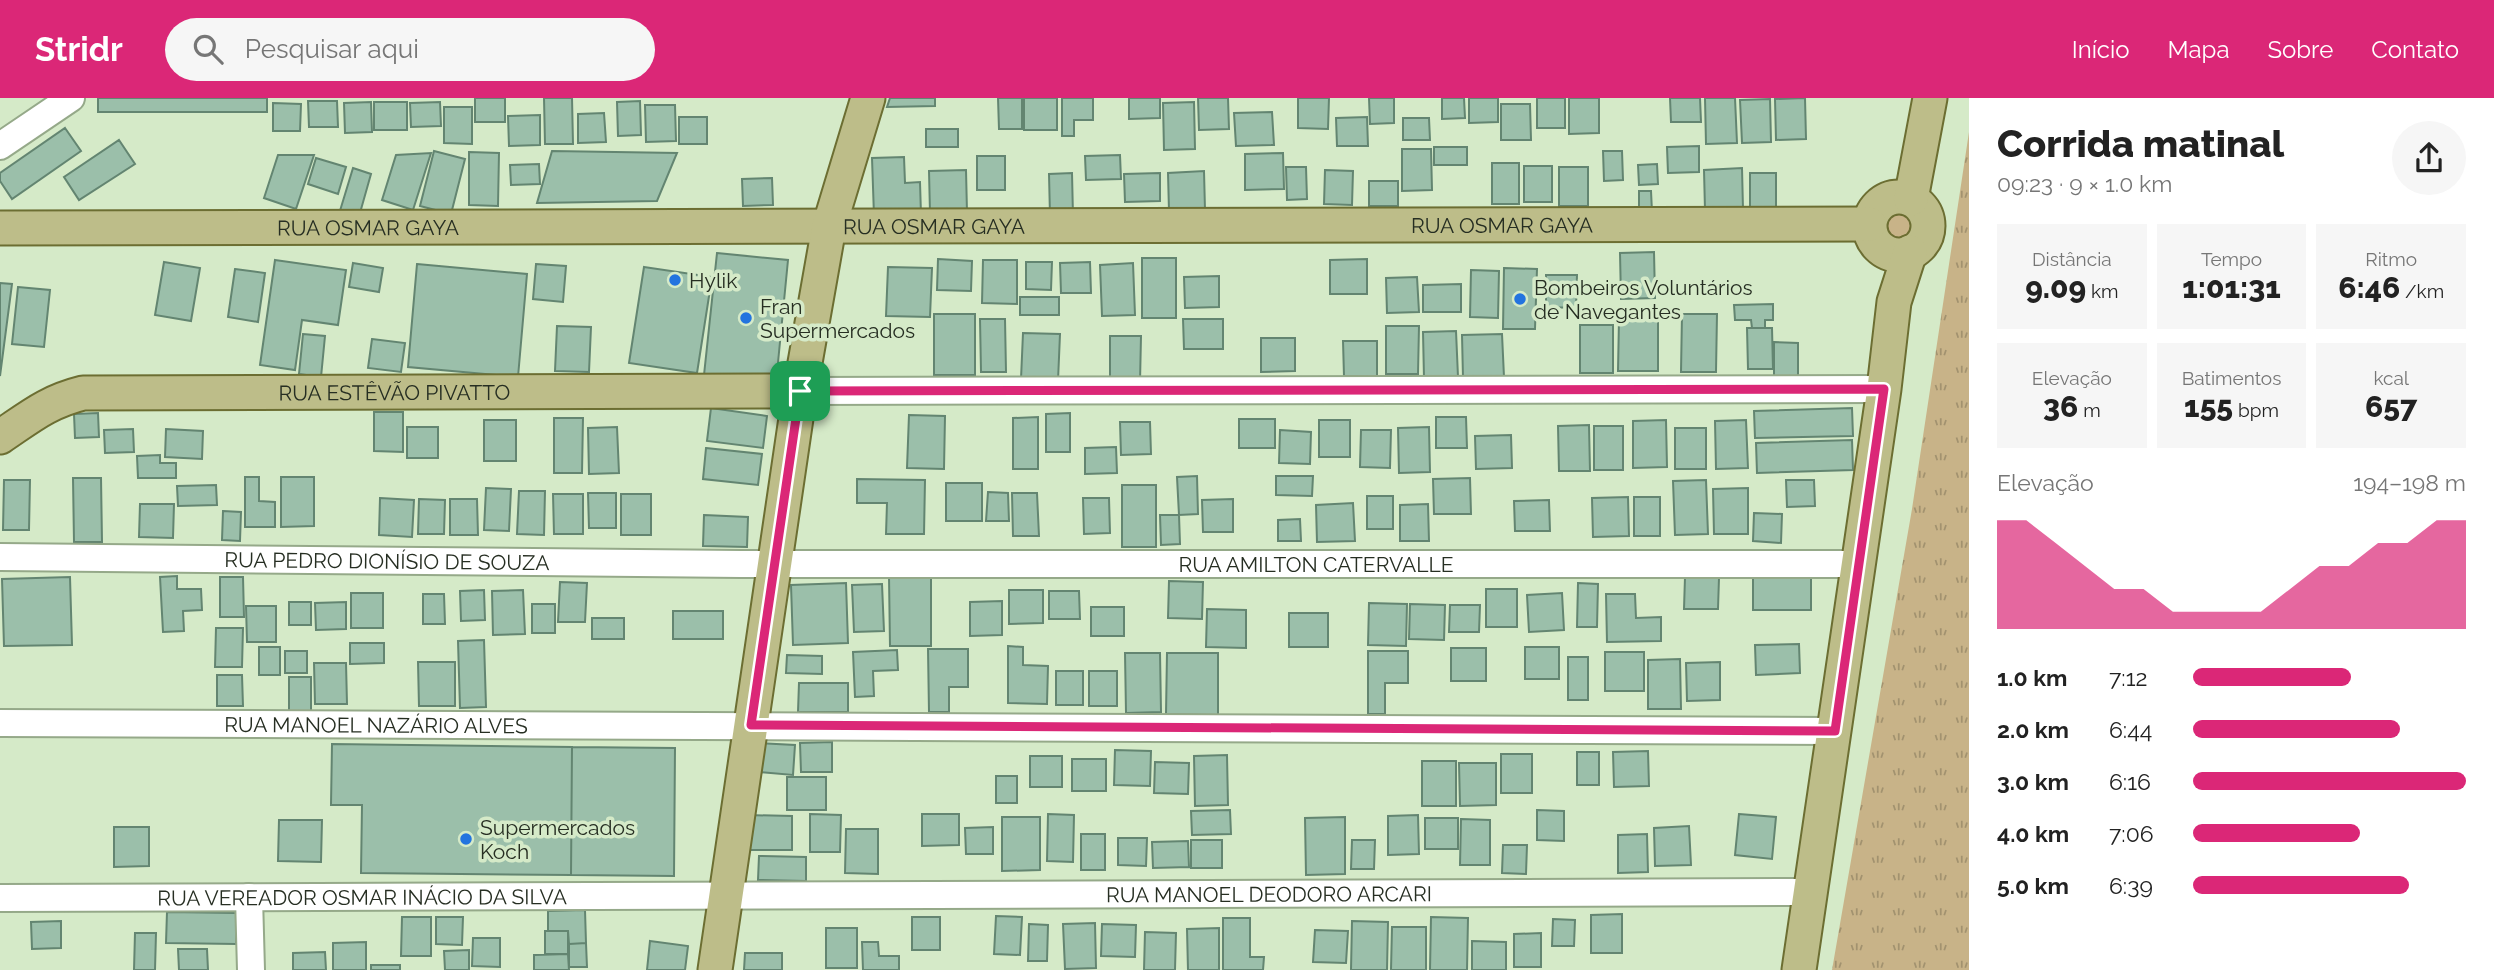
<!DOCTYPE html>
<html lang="pt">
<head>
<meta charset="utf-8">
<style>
  :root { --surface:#fff; --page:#f6f6f6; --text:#222; --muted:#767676; --accent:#db2777 }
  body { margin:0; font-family:Raleway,sans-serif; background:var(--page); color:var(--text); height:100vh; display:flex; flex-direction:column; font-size:26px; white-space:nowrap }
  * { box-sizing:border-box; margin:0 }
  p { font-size:23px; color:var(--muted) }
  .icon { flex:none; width:38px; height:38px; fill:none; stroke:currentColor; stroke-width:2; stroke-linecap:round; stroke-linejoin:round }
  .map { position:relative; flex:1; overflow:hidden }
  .sheet { display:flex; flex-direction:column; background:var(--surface); width:525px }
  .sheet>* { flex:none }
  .pin { position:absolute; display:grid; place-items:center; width:60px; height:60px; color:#fff; margin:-30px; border-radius:14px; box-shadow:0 4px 10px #0006 }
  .round { display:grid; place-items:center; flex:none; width:74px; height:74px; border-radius:37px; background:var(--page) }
  .head { display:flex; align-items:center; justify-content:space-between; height:119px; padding:0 28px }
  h1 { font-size:38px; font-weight:800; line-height:52px }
  .figures { display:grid; grid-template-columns:repeat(3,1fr); gap:10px; height:119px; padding:7px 28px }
  .figures div { display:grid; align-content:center; border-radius:0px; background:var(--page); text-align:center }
  .figures b { font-size:30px; font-weight:800 }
  .figures small { font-size:19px; font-weight:400 }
  .figures p { font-size:19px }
  .chart { height:196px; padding:14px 28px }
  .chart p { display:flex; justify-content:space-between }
  .chart svg { width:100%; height:126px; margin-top:7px; fill:var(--accent); opacity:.7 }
  ul { padding:0 28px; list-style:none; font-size:23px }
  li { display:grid; grid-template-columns:112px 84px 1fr; align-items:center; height:52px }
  li i { height:18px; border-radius:9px; background:var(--accent) }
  header { display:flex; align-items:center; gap:42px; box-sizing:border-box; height:98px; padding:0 35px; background:var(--accent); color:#fff }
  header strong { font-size:33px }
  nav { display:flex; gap:38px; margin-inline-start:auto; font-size:24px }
  .search { width:490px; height:63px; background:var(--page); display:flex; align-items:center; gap:18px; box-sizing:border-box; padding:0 24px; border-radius:38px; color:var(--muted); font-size:26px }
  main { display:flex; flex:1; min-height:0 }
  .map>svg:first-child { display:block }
</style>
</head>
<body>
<header>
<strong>Stridr</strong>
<div class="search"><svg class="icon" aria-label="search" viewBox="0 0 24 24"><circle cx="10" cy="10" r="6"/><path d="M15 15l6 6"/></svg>Pesquisar aqui</div>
<nav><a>Início</a><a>Mapa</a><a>Sobre</a><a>Contato</a></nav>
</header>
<main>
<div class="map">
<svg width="1969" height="872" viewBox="0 0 1969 872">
  <defs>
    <pattern id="grass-tufts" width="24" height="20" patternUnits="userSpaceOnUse" patternTransform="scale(1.75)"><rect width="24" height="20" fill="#c8b388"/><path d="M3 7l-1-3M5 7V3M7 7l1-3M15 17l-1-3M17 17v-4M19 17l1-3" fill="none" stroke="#a2926f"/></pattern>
  </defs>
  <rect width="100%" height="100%" fill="#d5eac8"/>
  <path fill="url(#grass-tufts)" d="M1969,34V872H1832L1912,411Z
    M1884 129a13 13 0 1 1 26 0a13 13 0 1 1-26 0Z"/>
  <path fill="#9bbfaa" stroke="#638571" stroke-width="2" d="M98,0H267V14H98Z
    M475,0H505V24H475Z
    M544,0H572L573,46H545Z
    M890,0H935V8L887,9Z
    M998,0H1022V31H999Z
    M1024,0H1057V32H1024Z
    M1062,0H1093V22H1074V38H1062Z
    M1129,0H1160V20L1129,21Z
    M1198,0H1228L1229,31L1199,32Z
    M1298,0H1329L1328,31L1298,30Z
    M1369,0H1394V25L1370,26Z
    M1442,0H1464L1465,20L1442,21Z
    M1469,0H1498V24L1469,25Z
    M1537,0H1565V30H1537Z
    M1569,0H1599V35L1569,36Z
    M1670,0H1700L1701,24H1671Z
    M1705,0H1735L1737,45L1706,46Z
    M1805,0L1806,41L1776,42L1775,1Z
    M1770,1L1771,44L1742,45L1740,2Z
    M308,3H337L338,29H309Z
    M640,3L641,37L618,38L617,4Z
    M371,4L372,34L345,35L344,5Z
    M374,4H407V32H374Z
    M440,4L441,28L411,29L410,5Z
    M1194,4L1195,51L1164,52L1163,5Z
    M273,5L301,6L300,33H273Z
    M1501,6H1530L1531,42H1501Z
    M645,7H675L676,43L646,44Z
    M444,9H472V46L444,45Z
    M1272,14L1274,47L1236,48L1234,15Z
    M604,15L606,44L578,45V16Z
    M540,17V47L509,48L508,18Z
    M679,19H707V46H679Z
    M1367,19L1368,48H1337L1336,20Z
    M1403,20H1429L1430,42H1403Z
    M65,30L81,53L12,101L0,83V75Z
    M926,31H958V49H926Z
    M119,42L135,66L79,102L64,79Z
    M1699,48V74L1668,75L1667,49Z
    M1434,49H1467V67H1434Z
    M1402,51H1431L1432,92L1402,93Z
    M434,53L465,61L451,116L420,108Z
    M552,53L677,55L657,103L537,105Z
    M1603,53H1622L1623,82L1604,83Z
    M469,54L499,55L498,108L469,107Z
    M431,55L413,112L382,102L396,57Z
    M1283,55L1284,91L1245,92V56Z
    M278,57H314L296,111L264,100Z
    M1120,57L1121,81L1086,82L1085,58Z
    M977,58H1005V92H977Z
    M904,59L905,85L920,84L921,117L874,118L872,60Z
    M316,60L346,69L338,96L308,86Z
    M1492,65H1519V106H1492Z
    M539,66L540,86L511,87L510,67Z
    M1657,66L1658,86L1639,87L1638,67Z
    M1524,68H1552V104H1524Z
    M1286,69H1306L1307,101L1287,102Z
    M1559,69H1588V108H1559Z
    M353,70L371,76L358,122L339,116Z
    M1742,70L1743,111L1705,112L1704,72Z
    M966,72L967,114L930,115L929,73Z
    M1325,72L1353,73L1352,107L1324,106Z
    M1204,73L1205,112L1169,113L1168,75Z
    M1072,75L1073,118H1050L1049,76Z
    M1160,75V103L1125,104L1124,76Z
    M1750,75H1776V109H1750Z
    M772,80L773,107L743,108L742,81Z
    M1369,83H1398V108H1369Z
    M1639,93H1651L1652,114H1639Z
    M1654,154L1655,200L1621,201L1620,155Z
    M717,155L788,162L776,285L704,277Z
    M1142,160H1176V220H1142Z
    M938,161L972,163L971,193L937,192Z
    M1367,161V196H1330V162Z
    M275,162L346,172L338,227L302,222L295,272L260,267Z
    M983,162H1017V206L982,205Z
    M164,164L200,170L191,223L155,217Z
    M1026,164H1052L1051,192L1026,191Z
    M1090,164L1091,195H1061L1060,165Z
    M353,165L383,170L379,194L349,189Z
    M1133,165L1135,217L1102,218L1100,167Z
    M417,166L527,176L518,279L408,269Z
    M536,166L566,168L563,204L533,201Z
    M644,169L712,179L697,275L629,265Z
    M888,169L932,170L930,219L886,218Z
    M1504,170L1537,171L1535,231H1503Z
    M235,171L265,175L258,224L228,219Z
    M1471,172L1499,173L1498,220L1470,219Z
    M1546,177H1577L1576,210L1546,209Z
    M1219,178V209L1185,210L1184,179Z
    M1417,179L1419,214L1387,215L1386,180Z
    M0,185L12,186L0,278Z
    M1461,186V214H1423V187Z
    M18,189L50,192L44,249L12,246Z
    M1020,199H1059V217H1020Z
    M1773,206V222H1765V230H1752L1751,222H1735L1734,207Z
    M934,216H975V277H934Z
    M1682,216H1717L1716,274H1681Z
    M980,221H1005L1006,274H981Z
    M1183,221H1223V251H1184Z
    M1619,221H1658V273H1618Z
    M1580,227H1613V275H1580Z
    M557,228L591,229L589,274L555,273Z
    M1386,228H1419L1418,276H1386Z
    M1747,230H1772L1773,271H1748Z
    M1456,233L1458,279L1424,280L1423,234Z
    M1023,235L1060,236L1058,283L1021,281Z
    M303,236L325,238L321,279L299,276Z
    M1502,236L1504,279L1463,280L1462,237Z
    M1110,238H1141L1140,284H1110Z
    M1261,240H1295V273L1261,274Z
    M372,241L405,245L401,274L368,270Z
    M1343,243H1377V278H1344Z
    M1774,244L1798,245V279H1774Z
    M711,310L767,318L763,350L707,343Z
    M1852,310L1853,338L1755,340L1754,313Z
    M374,314H403V354L374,353Z
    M98,315L99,339L75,340L74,316Z
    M1070,315V354H1046V316Z
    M909,317L945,318L944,371L907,370Z
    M1038,319V371H1013V320Z
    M1436,319H1466L1467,350H1436Z
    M554,320H583L582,375H554Z
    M1239,321H1275V350H1239Z
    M484,322H516V363H484Z
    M1319,322H1350V359H1319Z
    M1666,322L1667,369L1633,370V323Z
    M1746,322L1748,370L1716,371L1715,323Z
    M1120,324H1150L1151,356L1121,357Z
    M1589,327L1590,373H1559L1558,328Z
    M1594,328H1623V372H1594Z
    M407,329H438V360H407Z
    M617,329L619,375L589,376L588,330Z
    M1429,329L1430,374L1399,375L1398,330Z
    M1675,330H1706V371H1675Z
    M133,331L134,354L105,355L104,332Z
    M166,331L203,333L202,361L165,359Z
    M1280,332L1311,334L1310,366L1279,365Z
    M1361,332H1391L1390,370L1360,369Z
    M1511,337L1512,370L1476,371L1475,338Z
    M1852,342L1853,372L1757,375L1756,345Z
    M1116,349L1117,375L1085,376V350Z
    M706,350L762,356L758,387L703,381Z
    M160,357V365H176V380H138L137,358Z
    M1197,378L1198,416L1179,417L1177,379Z
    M1276,378H1313L1312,398L1276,397Z
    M245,379H259V403L275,404V429H245Z
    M281,379H314V428L281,429Z
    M73,380H101L102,444H74Z
    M1470,380L1471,416H1434L1433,381Z
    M857,381L925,382L924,436H886L887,405H857Z
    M4,382H30L29,432H3Z
    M1706,382L1708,436L1675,437L1673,383Z
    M1786,382H1814L1815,408L1787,409Z
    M946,385H982V423H946Z
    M216,387L217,407L178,408L177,388Z
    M1122,387H1156V449H1122Z
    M486,390L511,391L509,433L484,432Z
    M1748,390V436H1714L1713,391Z
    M519,393H545L544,437L517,436Z
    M988,394L1008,395L1009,423H986Z
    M588,395H616V430H589Z
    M1012,395H1037L1039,438H1013Z
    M553,396H583V436H554Z
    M621,396H651V437H621Z
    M1367,398H1393V431H1367Z
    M1628,399L1629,438L1593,439L1592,400Z
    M1634,399H1660V438H1634Z
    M380,400L414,402L412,439L379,437Z
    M1083,400H1109L1110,435L1084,436Z
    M419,401L445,402L444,436H418Z
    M450,401H477L478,437H450Z
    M1233,401V434H1203L1202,402Z
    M1549,402L1550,433H1515L1514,403Z
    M1353,405L1355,443L1317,444L1316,407Z
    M140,406H174L173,440L139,439Z
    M1428,406L1429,443H1400V407Z
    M223,413L241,414L240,443L222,442Z
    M1754,415L1782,416L1781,445L1753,443Z
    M704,417L748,419L747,449L703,448Z
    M1160,417H1179L1180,446L1161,447Z
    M1300,421L1301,443H1278V422Z
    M931,477V548H890L889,478Z
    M177,478V491H201L202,512L183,513L184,533L163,534L160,479Z
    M70,479L72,547L4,548L2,481Z
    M220,479H243L244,519H220Z
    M1685,479L1719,480L1718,511H1684Z
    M1753,479H1811V512H1753Z
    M1169,483L1203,484L1202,521L1168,520Z
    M560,484L587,485L585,524H558Z
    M846,485L848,545L793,547L791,487Z
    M1578,485L1598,486L1597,529H1577Z
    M882,486L884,533L854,534L852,487Z
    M1486,491H1517V529H1486Z
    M484,492L485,522L461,523L460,493Z
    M523,492L525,536L493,537L492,493Z
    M1009,492H1043V525L1009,526Z
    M1049,493H1079L1080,521H1049Z
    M351,495H383V530H351Z
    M1562,495L1564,532L1529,534L1527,497Z
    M423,496H444L445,526H423Z
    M1606,496H1635L1636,520L1661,519V543L1607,544Z
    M1002,503V537L970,538V504Z
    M289,504H311V527H289Z
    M346,504V531L316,532L315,505Z
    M1369,505L1407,506L1406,548L1368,547Z
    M532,506H555V535H532Z
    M1410,506L1445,507L1444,542L1409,541Z
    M1450,507H1480L1479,534H1449Z
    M246,508H276V544H247Z
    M1091,509H1124V538H1091Z
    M1207,511L1246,512V550L1206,549Z
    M673,513H723V541H673Z
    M1289,515H1328V549H1289Z
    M592,520H624V541H592Z
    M216,530H243L242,569H215Z
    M484,542L486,609L460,610L458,543Z
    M350,545H384V565L350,566Z
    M1799,546L1800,575L1756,577L1755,547Z
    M1008,548L1023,549V567L1048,568L1047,606L1008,605Z
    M259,549H280V577H259Z
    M1525,549H1559V581H1525Z
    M1451,550H1486V583H1451Z
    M928,551H968V589H949V614H929Z
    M897,552L898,572L873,573L874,598L855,599L853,554Z
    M285,553H307V575H285Z
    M1368,553H1408V585H1385V616H1368Z
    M1605,554H1644V593H1605Z
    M1125,555H1160L1161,614L1126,615Z
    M1167,555H1218V617L1166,616Z
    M787,557L822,558V576L786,575Z
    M1568,559H1588V602H1568Z
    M1680,561L1681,611H1648V562Z
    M418,564H455V608H419Z
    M1720,564V602L1687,603L1686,565Z
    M314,565H346L347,606H315Z
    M1056,573H1083V607H1056Z
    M1089,573H1117V608H1089Z
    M217,577H242L243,608H217Z
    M289,579H311V614H289Z
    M799,585H848V614H798Z
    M832,644V674H801L800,645Z
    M759,645L795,647L793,677L758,674Z
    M332,646L572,649L571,777L361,775L362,707H331Z
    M572,649L675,650L674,778L571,777Z
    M1115,652L1151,653L1150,688L1114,687Z
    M1648,653L1649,688L1614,689L1613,654Z
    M1577,654H1599V687H1577Z
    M1501,656H1532V695H1501Z
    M1227,657L1228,707L1195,708L1194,658Z
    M1030,658H1062V689H1030Z
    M1072,661H1106V693H1072Z
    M1422,663H1456V708H1422Z
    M1155,664L1189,665L1188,696L1154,695Z
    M1459,665H1496V707L1460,708Z
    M996,678H1017V705H996Z
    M787,679H826V712H787Z
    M1230,712L1231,736L1192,737L1191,713Z
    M1537,712L1564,713V743L1537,742Z
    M810,716L841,717L840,754H810Z
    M922,716H959V747L922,748Z
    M1048,716L1074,717L1073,764L1047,763Z
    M1739,716L1776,719L1772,761L1735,757Z
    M747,717L792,718V752H746Z
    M1418,717L1419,756L1388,757V718Z
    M1002,719H1040V772L1002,773Z
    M1345,719V776L1306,777L1305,720Z
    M1425,720H1458V751H1425Z
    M1461,721L1490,722V767H1460Z
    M279,722H322L321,764L278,763Z
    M1689,728L1691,767L1655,768L1654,730Z
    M114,729H149V768L114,769Z
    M993,729V756H966L965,730Z
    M846,731H878V776L845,775Z
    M1081,736H1105V772H1081Z
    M1647,736L1648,774L1618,775V737Z
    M1118,740H1147L1146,768L1118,767Z
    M1191,742H1222V770H1191Z
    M1352,742H1375L1374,771H1351Z
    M1188,743L1189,769L1153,770L1152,744Z
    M1503,747H1527L1526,776L1502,775Z
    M759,758L806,759V783L758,782Z
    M585,812L586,845L569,846L568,833H548V813Z
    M167,814L236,815V846L166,845Z
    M1622,816V855H1591V817Z
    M996,818L1022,819L1020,857L994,856Z
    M402,819H431V858H401Z
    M436,819H463L462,847L436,846Z
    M912,819H940V852H912Z
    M1431,819L1468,820L1467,872H1430Z
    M1223,820H1250V859H1264L1263,872H1223Z
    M1553,821L1575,822L1574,848H1552Z
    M61,823V850L32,851L31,824Z
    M1352,823L1388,824L1387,872H1351Z
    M1095,825L1096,870L1065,871L1063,826Z
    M1029,826L1048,827L1047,863H1028Z
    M1102,826L1136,827L1135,859L1101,858Z
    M1392,829H1426V872H1391Z
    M826,830H857V870H826Z
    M1219,830V872H1188L1187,831Z
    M1315,832L1348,833L1346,865L1313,864Z
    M545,833H568V856H545Z
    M1145,834L1176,835L1175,872H1144Z
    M135,835H156L155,872H134Z
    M1541,835V869H1514V836Z
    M473,840H500V869L472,868Z
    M650,843L688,848L685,872H647Z
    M1472,843L1506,844V872H1472Z
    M366,844V872H333V845Z
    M862,844H878L879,858H899V872H863Z
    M586,845L587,869H569V846Z
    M178,851H207L208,872H179Z
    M469,852V872H445L444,853Z
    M325,854L326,872H293V855Z
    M745,855H782V872H744Z
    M568,856L569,872H534V857Z
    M371,867H400V872H371Z"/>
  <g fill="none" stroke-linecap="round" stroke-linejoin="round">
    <defs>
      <g id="minor">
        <path d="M0,48L71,0"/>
        <path d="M800,293L1884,291"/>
        <path id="s1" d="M0,459L741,466H1859"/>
        <path id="s2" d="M0,625L1835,633"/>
        <path d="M249,799L251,872"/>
        <path id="s3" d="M0,800L1811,794"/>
      </g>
      <g id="major">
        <circle cx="1899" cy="128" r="29"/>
        <path d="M1911,101L1930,0"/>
        <path id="s4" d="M0,130L1869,126"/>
        <path id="s5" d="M0,339C30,319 47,304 83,295L800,293"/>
        <path d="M715,872L800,293L829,129L868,0"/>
        <path d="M1799,872L1884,291L1894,204L1910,154"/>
      </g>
    </defs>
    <use href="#minor" stroke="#95a989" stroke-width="30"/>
    <use href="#major" stroke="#6c6e32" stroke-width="37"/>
    <use href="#minor" stroke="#fff" stroke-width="26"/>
    <use href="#major" stroke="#bdbd89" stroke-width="33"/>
  </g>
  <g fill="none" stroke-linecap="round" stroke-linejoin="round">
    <defs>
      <path id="route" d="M1884,291L1835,633L751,627L800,293Z"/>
    </defs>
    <use href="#route" stroke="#fff" stroke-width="14"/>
    <use href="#route" stroke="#db2777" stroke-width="9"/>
  </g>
  <g fill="#2374df" stroke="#d5eac8" stroke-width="2.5">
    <circle cx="675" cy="182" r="7"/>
    <circle cx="1520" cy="201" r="7"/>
    <circle cx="746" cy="220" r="7"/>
    <circle cx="466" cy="741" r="7"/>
  </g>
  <g text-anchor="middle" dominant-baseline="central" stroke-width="7" stroke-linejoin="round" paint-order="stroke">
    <g font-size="21" fill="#262e22" stroke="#d5eac8">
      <text stroke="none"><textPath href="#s4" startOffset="1502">RUA OSMAR GAYA</textPath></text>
      <text stroke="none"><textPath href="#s4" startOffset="934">RUA OSMAR GAYA</textPath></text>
      <text stroke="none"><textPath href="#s4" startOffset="368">RUA OSMAR GAYA</textPath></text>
      <text stroke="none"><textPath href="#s5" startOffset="406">RUA ESTÊVÃO PIVATTO</textPath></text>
      <text stroke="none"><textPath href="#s1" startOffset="387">RUA PEDRO DIONÍSIO DE SOUZA</textPath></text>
      <text stroke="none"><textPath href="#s1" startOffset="1316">RUA AMILTON CATERVALLE</textPath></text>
      <text stroke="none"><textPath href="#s2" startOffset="376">RUA MANOEL NAZÁRIO ALVES</textPath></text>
      <text stroke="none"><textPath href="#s3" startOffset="1269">RUA MANOEL DEODORO ARCARI</textPath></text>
      <text stroke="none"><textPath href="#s3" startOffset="362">RUA VEREADOR OSMAR INÁCIO DA SILVA</textPath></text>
    </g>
    <g font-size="21" fill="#262e22" stroke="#d5eac8" text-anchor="start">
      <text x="689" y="182">Hylik</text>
      <text x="1534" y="189">Bombeiros Voluntários<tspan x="1534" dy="24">de Navegantes</tspan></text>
      <text x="760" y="208">Fran<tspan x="760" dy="24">Supermercados</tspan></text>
      <text x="480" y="729">Supermercados<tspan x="480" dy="24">Koch</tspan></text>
    </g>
  </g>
</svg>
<div class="pin" style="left:800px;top:293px;background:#1e9e55"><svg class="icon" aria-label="arrive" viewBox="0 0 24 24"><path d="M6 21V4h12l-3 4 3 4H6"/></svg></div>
</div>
<section class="sheet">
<div class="head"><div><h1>Corrida matinal</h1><p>09:23 · 9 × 1.0 km</p></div><a class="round"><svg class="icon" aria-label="share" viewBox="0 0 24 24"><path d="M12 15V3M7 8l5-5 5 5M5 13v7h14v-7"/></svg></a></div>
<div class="figures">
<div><p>Distância</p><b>9.09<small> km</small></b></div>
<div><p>Tempo</p><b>1:01:31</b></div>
<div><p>Ritmo</p><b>6:46<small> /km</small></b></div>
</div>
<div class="figures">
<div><p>Elevação</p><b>36<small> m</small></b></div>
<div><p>Batimentos</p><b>155<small> bpm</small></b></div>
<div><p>kcal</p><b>657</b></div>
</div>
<div class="chart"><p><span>Elevação</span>194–198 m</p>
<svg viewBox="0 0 160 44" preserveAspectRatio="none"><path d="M0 44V6L10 6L20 14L30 22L40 30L50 30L60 38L70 38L80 38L90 38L100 30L110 22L120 22L130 14L140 14L150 6L160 6V44z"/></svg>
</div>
<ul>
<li><b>1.0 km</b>7:12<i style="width:58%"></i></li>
<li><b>2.0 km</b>6:44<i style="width:76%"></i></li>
<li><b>3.0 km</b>6:16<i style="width:100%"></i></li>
<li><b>4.0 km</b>7:06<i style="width:61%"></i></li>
<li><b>5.0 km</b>6:39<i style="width:79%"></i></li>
</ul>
</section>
</main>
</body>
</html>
